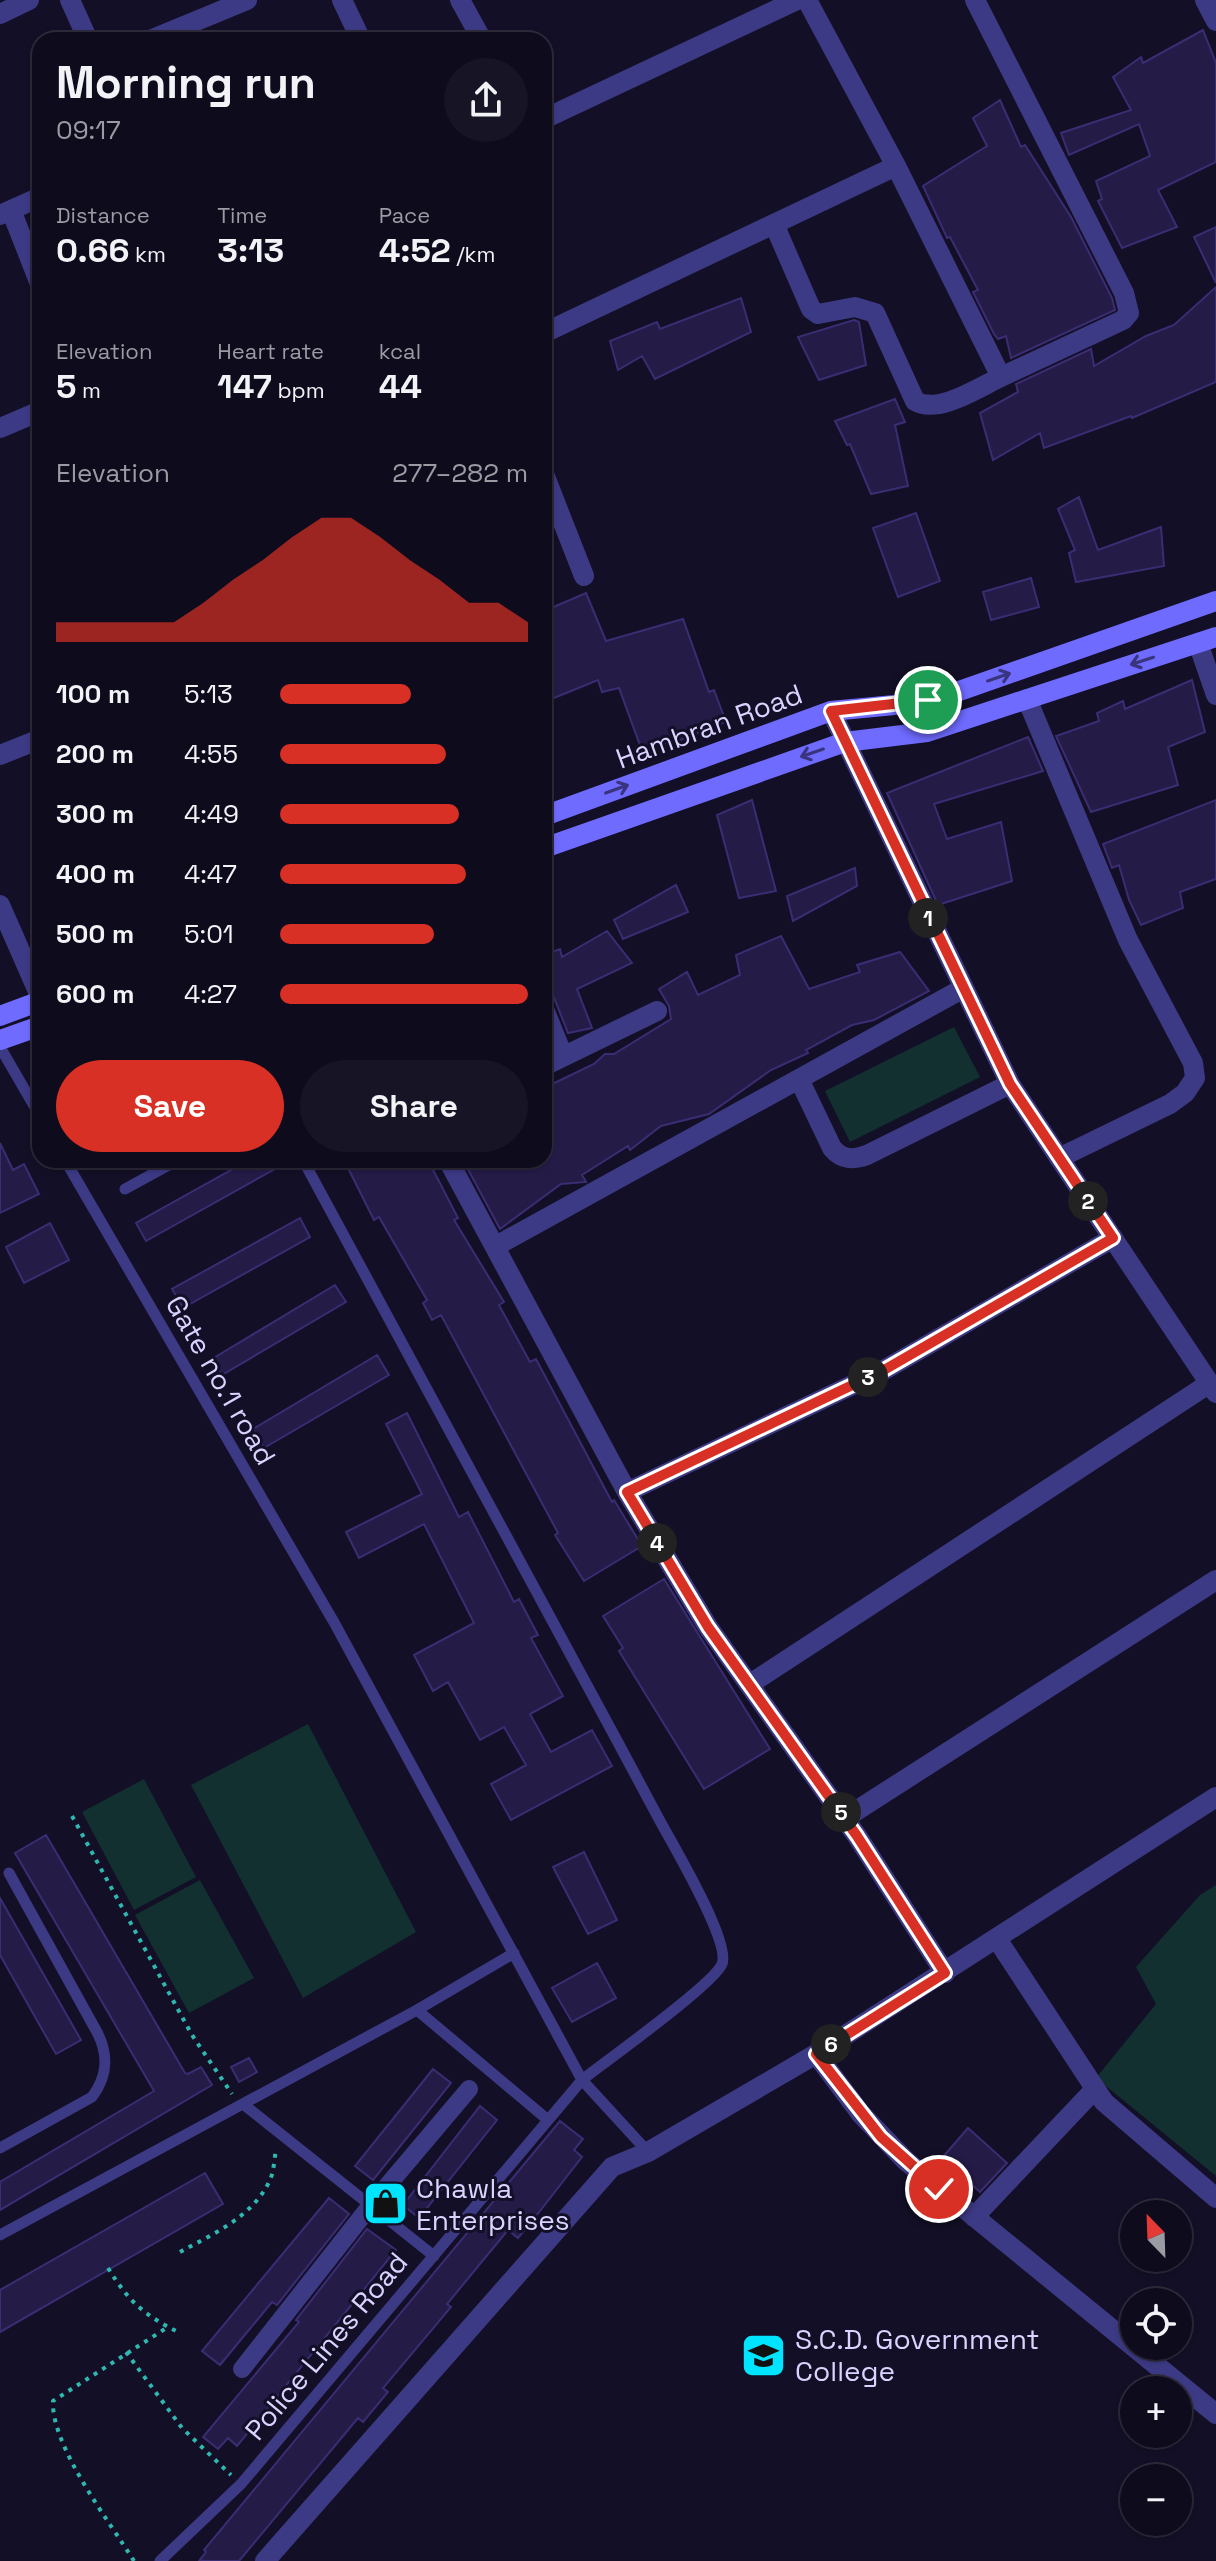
<!DOCTYPE html>
<html lang="en">
<head>
<meta charset="utf-8">
<style>
  :root { --surface:#0e0b1c; --page:#171425; --text:#f1f3f6; --muted:#9b9ba3; --line:#2e2b3b; --accent:#d93025 }
  body { margin:0; font-family:"Space Grotesk",sans-serif; background:var(--page); color:var(--text); height:100vh; display:flex; flex-direction:column; font-size:30px; white-space:nowrap }
  * { box-sizing:border-box; margin:0 }
  p { font-size:26px; color:var(--muted) }
  .icon { flex:none; width:44px; height:44px; fill:none; stroke:currentColor; stroke-width:2; stroke-linecap:round; stroke-linejoin:round }
  .map { position:relative; flex:1; overflow:hidden }
  .side { position:absolute; left:32px; top:32px; width:520px; height:1136px; display:flex; flex-direction:column; background:var(--surface); border-radius:24px; box-shadow:0 2px 6px #0004,0 0 0 2px var(--line) }
  .side>* { flex:none }
  .needle { width:52px; rotate:337deg }
  .fabs { position:absolute; left:1120px; top:2200px; display:grid; gap:16px }
  .fabs a { display:grid; place-items:center; width:72px; height:72px; border-radius:50%; background:var(--surface); box-shadow:0 2px 6px #0004,0 0 0 2px var(--line); font-size:40px }
  .pin { position:absolute; display:grid; place-items:center; width:68px; height:68px; color:#fff; margin:-34px; border:4px solid #fff; border-radius:50%; box-shadow:0 2px 8px #0007 }
  .km { position:absolute; width:40px; height:40px; margin:-20px; border-radius:50%; background:#222; color:#fff; font-size:22px; line-height:40px; text-align:center }
  .round { display:grid; place-items:center; flex:none; width:84px; height:84px; border-radius:42px; background:var(--page) }
  .overview { display:flex; align-items:center; justify-content:space-between; height:136px; padding:0 24px }
  h1 { font-size:44px; font-weight:600; line-height:60px }
  .stats { display:grid; grid-template-columns:repeat(3,1fr); gap:12px; height:136px; padding:8px 24px }
  .stats div { display:grid; align-content:center }
  .stats b { font-size:34px; font-weight:600 }
  .stats small { font-size:22px; font-weight:400 }
  .stats p { font-size:22px }
  .chart { height:224px; padding:16px 24px }
  .chart p { display:flex; justify-content:space-between }
  .chart svg { width:100%; height:144px; margin-top:8px; fill:var(--accent); opacity:.7 }
  .cta { display:flex; gap:16px; margin-top:auto; padding:16px 24px }
  .cta a { flex:1; height:92px; border-radius:48px; background:var(--accent); color:#fff; font-size:32px; font-weight:600; line-height:92px; text-align:center }
  .cta a+a { background:var(--page); color:var(--text) }
  ul { padding:0 24px; list-style:none; font-size:26px }
  li { display:grid; grid-template-columns:128px 96px 1fr; align-items:center; height:60px }
  li i { height:20px; border-radius:10px; background:var(--accent) }
  .map>svg:first-child { display:block }
</style>
</head>
<body>
<div class="map">
<svg width="1216" height="2561" viewBox="0 0 1216 2561">
  <rect width="100%" height="100%" fill="#130f26"/>
  <path fill="#12302f" d="M954,1027L980,1077L850,1142L825,1091Z
    M308,1724L416,1932L303,1998L191,1785Z
    M144,1779L196,1877L134,1910L82,1812Z
    M200,1880L254,1978L189,2013L135,1915Z
    M1216,1885V2176L1096,2078L1156,2004L1136,1967L1200,1895Z"/>
  <path fill="#241b47" stroke="#3b2d73" stroke-width="2" d="M1203,30L1216,63V162L1158,190L1177,227L1122,248L1098,201L1102,199L1096,181L1150,156L1139,124L1069,155L1061,133L1131,110L1113,77L1141,57L1143,63Z
    M1000,100L1021,147L1025,145L1071,217L1112,298L1115,310L1011,358L1006,336L998,339L994,334L973,292L978,290L950,237L947,238L923,186L987,146L973,118Z
    M1216,227V283L1194,237Z
    M1216,287V382L1132,418L1131,416L1044,448L1040,433L993,460L980,413L1018,392L1016,384L1091,349L1094,366L1146,336L1174,325Z
    M741,298L751,332L655,379L642,356L618,370L610,341L657,322L660,329Z
    M854,320L859,322L866,365L819,380L798,337Z
    M895,399L905,422L895,425L908,486L871,494L850,444L847,445L835,421Z
    M1079,497L1098,550L1161,527L1164,566L1076,582L1069,553L1075,550L1058,509Z
    M916,513L940,581L898,597L873,528Z
    M1031,578L1039,607L991,620L983,592Z
    M586,593L606,641L683,619L709,692L714,690L726,722L678,741L641,748L619,688L602,692L598,680L544,702V611Z
    M1192,680L1205,732L1168,747L1178,785L1091,812L1056,736L1099,721L1097,713L1123,701L1125,709Z
    M1028,737L1043,771L934,804L947,839L1001,822L1012,881L938,905L887,793Z
    M752,800L776,891L739,898L717,815Z
    M1216,800V879L1180,892L1183,908L1141,925L1129,900L1119,865L1112,868L1103,844Z
    M855,868L857,886L793,921L787,896Z
    M676,885L688,912L623,939L614,920Z
    M607,931L632,963L577,989L592,1028L568,1033L544,972V955L560,949L562,957Z
    M781,936L809,989L860,972L857,965L900,952L929,991L874,1020L852,1025L806,1050L808,1053L771,1070L709,1114L661,1126L630,1150L628,1146L582,1175L586,1182L561,1184L500,1229L463,1160H544V1088L594,1064L605,1054H614L671,1019L669,1006L659,989L687,972L698,995L740,975L736,955Z
    M0,1143L13,1170L24,1164L39,1194L0,1213Z
    M249,1160H291L146,1241L136,1223Z
    M344,1160H428L458,1218L454,1220L504,1302L499,1305L530,1362L536,1359L612,1502L614,1500L642,1546L584,1581L555,1535L558,1533L441,1315L432,1320L423,1303L427,1300L379,1217L374,1220Z
    M300,1218L310,1237L183,1308L172,1289Z
    M50,1223L69,1260L24,1283L6,1247Z
    M335,1285L346,1302L222,1375L212,1359Z
    M377,1355L389,1375L264,1448L253,1429Z
    M407,1413L459,1517L468,1512L514,1602L519,1599L538,1635L531,1638L563,1696L530,1714L551,1752L592,1730L612,1766L511,1820L491,1784L526,1765L504,1727L480,1740L448,1682L433,1691L414,1655L474,1623L424,1524L359,1558L346,1532L422,1494L386,1424Z
    M664,1579L770,1749L704,1789L619,1651L623,1648L603,1616Z
    M46,1835L185,2073L188,2074L201,2067L212,2085L0,2210V2182L154,2091L15,1853Z
    M584,1852L617,1920L588,1934L553,1867Z
    M0,1898L81,2040L56,2054L0,1955Z
    M597,1963L616,1998L572,2022L552,1988Z
    M249,2058L257,2072L239,2082L231,2067Z
    M433,2069L451,2083L373,2180L355,2166Z
    M480,2106L497,2120L419,2218L403,2205Z
    M560,2121L583,2139L574,2150L582,2157L540,2211L518,2238L508,2230L447,2304L451,2307L383,2388L388,2392L363,2422L358,2418L239,2561H199L206,2552L204,2550Z
    M968,2128L1007,2163L980,2192L942,2158Z
    M205,2173L223,2204L0,2332V2290Z
    M329,2198L349,2214L277,2305L272,2302L220,2365L202,2351Z
    M367,2229L396,2250L237,2446L228,2438L218,2449L203,2437L299,2322L296,2320Z"/>
  <g fill="none" stroke-linecap="round" stroke-linejoin="round">
    <path stroke="#2fb8b0" stroke-width="4" stroke-dasharray="4 6" stroke-linecap="butt" d="M72,1816L192,2035L232,2094
      M180,2252C213,2234 252,2217 269,2182C274,2173 274,2160 276,2150
      M108,2268C129,2302 144,2315 180,2333
      M126,2352L182,2428L231,2475
      M134,2561C109,2521 51,2446 53,2401L168,2327"/>
    <path stroke="#3d3a85" stroke-width="11" d="M0,1047L40,1116
      M65,1160L335,1624L582,2080L241,2484L160,2561
      M303,1160C422,1380 542,1600 660,1821C673,1845 731,1942 722,1964C714,1984 606,2061 582,2080L648,2152
      M125,1189L178,1160
      M417,2010L548,2120
      M243,2104L434,2256
      M0,2148L92,2097C107,2077 109,2057 98,2034L9,1873
      M0,2235L417,2010L514,1953"/>
    <path stroke="#3d3a85" stroke-width="18" d="M242,2369L371,2205L469,2089"/>
    <path stroke="#3d3a85" stroke-width="20" d="M70,0L88,40
      M342,0L361,40
      M460,0L482,40
      M807,0L896,166
      M1205,0L1216,21
      M0,14L29,0
      M150,40L247,0
      M544,119L797,0
      M11,210L40,284
      M0,215L40,197
      M774,224L811,309L818,314L855,307L875,313L915,401C938,415 979,387 1001,377
      M544,333L896,166L1001,377L1123,320L1129,313L1124,293L975,0
      M0,428L40,411
      M544,474L584,576
      M1198,643L1216,695
      M1027,699L1128,940L1193,1063L1195,1078L1185,1093L1170,1104L1059,1158
      M0,755L40,739
      M0,905L40,996
      M544,1009L563,1056
      M544,1066L657,1011
      M799,1079L832,1148C842,1160 853,1160 867,1155L1010,1084
      M448,1160L627,1492L708,1627L857,1836L945,1973
      M496,1246L962,989
      M627,1492L884,1370L1113,1238
      M750,1684L1210,1383
      M845,1818L1216,1580
      M997,1939L1104,2102L1216,2198
      M816,2054L861,2114L906,2161L1216,2414
      M974,2217L1094,2090
      M265,2561L612,2167L648,2152L816,2054L1216,1797"/>
    <path stroke="#3d3a85" stroke-width="20" d="M831,711L1010,1084L1216,1393"/>
    <path stroke="#6f6bff" stroke-width="20" d="M544,816L831,711L905,704L945,696L1216,601
      M544,848L845,742L927,732L1216,637
      M0,1016L40,1001
      M0,1040L40,1026"/>
  </g>
  <defs><path id="oneway-shaft" d="M-6 0H5M1.5-3L5.5 0L1.5 3" fill="none" stroke-width="1.6" stroke-linecap="round" stroke-linejoin="round" transform="scale(2)"/></defs>
  <g stroke="#38347d">
    <use href="#oneway-shaft" transform="translate(1142 661) rotate(162)"/>
    <use href="#oneway-shaft" transform="translate(999 677) rotate(-19)"/>
    <use href="#oneway-shaft" transform="translate(812 753) rotate(161)"/>
    <use href="#oneway-shaft" transform="translate(617 789) rotate(-20)"/>
  </g>
  <g fill="none" stroke-linecap="round" stroke-linejoin="round">
    <defs>
      <path id="route" d="M928,700L831,711L1010,1084L1113,1238L884,1370L627,1492L708,1627L857,1836L945,1973L816,2054L881,2137L939,2189"/>
    </defs>
    <use href="#route" stroke="#fff" stroke-width="16"/>
    <use href="#route" stroke="#d93025" stroke-width="10"/>
  </g>
  <defs>
    <symbol id="shop-square" viewBox="-11 -11 22 22"><rect x="-9" y="-9" width="18" height="18" rx="4" fill="#00e5ff" stroke="#130f26"/><path d="M-5-2.5h2.3a2.7 3.5 0 0 1 5.4 0H5L5.5 6h-11ZM-1.5-2.5h3a1.5 2.3 0 0 0-3 0Z" fill="#111"/></symbol>
    <symbol id="university-square" viewBox="-11 -11 22 22"><rect x="-9" y="-9" width="18" height="18" rx="4" fill="#00e5ff" stroke="#130f26"/><path d="M0-5L7-2L0 1L-7-2ZM-4 1L0 2.5L4 1V4Q0 6-4 4Z" fill="#111"/></symbol>
  </defs>
  <g fill-rule="evenodd">
    <use href="#shop-square" x="360" y="2178" width="51" height="51"/>
    <use href="#university-square" x="738" y="2330" width="51" height="51"/>
  </g>
  <g text-anchor="middle" dominant-baseline="central" stroke-width="6" stroke-linejoin="round" paint-order="stroke">
    <g font-size="28" fill="#d9d4ff" stroke="#130f26">
      <text transform="translate(709 726) rotate(-20)">Hambran Road</text>
      <text transform="translate(221 1380) rotate(60)">Gate no.1 road</text>
      <text transform="translate(326 2346) rotate(-50)">Police Lines Road</text>
    </g>
    <g font-size="28" fill="#d9d4ff" stroke="#130f26" text-anchor="start">
      <text x="416" y="2188">Chawla<tspan x="416" dy="32">Enterprises</tspan></text>
      <text x="795" y="2339">S.C.D. Government<tspan x="795" dy="32">College</tspan></text>
    </g>
  </g>
</svg>
<div class="fabs">
<a><svg class="needle" viewBox="-14 -14 28 28"><path d="M0-13l5 13h-10z" fill="#e53935"/><path d="M0 13l5-13h-10z" fill="#9b9ba3"/></svg></a>
<a><svg class="icon" aria-label="locate" viewBox="0 0 24 24"><circle cx="12" cy="12" r="6"/><path d="M12 2v4M12 18v4M2 12h4M18 12h4"/></svg></a>
<a>+</a>
<a>−</a>
</div>
<div class="pin" style="left:928px;top:700px;background:#1e9e55"><svg class="icon" aria-label="arrive" viewBox="0 0 24 24"><path d="M6 21V4h12l-3 4 3 4H6"/></svg></div>
<div class="pin" style="left:939px;top:2189px;background:#d93025"><svg class="icon" aria-label="check" viewBox="0 0 24 24"><path d="M5 12l5 5 9-10"/></svg></div>
<b class="km" style="left:928px;top:918px">1</b>
<b class="km" style="left:1088px;top:1201px">2</b>
<b class="km" style="left:868px;top:1377px">3</b>
<b class="km" style="left:657px;top:1543px">4</b>
<b class="km" style="left:841px;top:1812px">5</b>
<b class="km" style="left:831px;top:2044px">6</b>
<section class="side">
<div class="overview"><div><h1>Morning run</h1><p>09:17</p></div><a class="round"><svg class="icon" aria-label="share" viewBox="0 0 24 24"><path d="M12 15V3M7 8l5-5 5 5M5 13v7h14v-7"/></svg></a></div>
<div class="stats">
<div><p>Distance</p><b>0.66<small> km</small></b></div>
<div><p>Time</p><b>3:13</b></div>
<div><p>Pace</p><b>4:52<small> /km</small></b></div>
</div>
<div class="stats">
<div><p>Elevation</p><b>5<small> m</small></b></div>
<div><p>Heart rate</p><b>147<small> bpm</small></b></div>
<div><p>kcal</p><b>44</b></div>
</div>
<div class="chart"><p><span>Elevation</span>277–282 m</p>
<svg viewBox="0 0 160 44" preserveAspectRatio="none"><path d="M0 44V38L10 38L20 38L30 38L40 38L50 32L60 25L70 19L80 12L90 6L100 6L110 12L120 19L130 25L140 32L150 32L160 38V44z"/></svg>
</div>
<ul>
<li><b>100 m</b>5:13<i style="width:53%"></i></li>
<li><b>200 m</b>4:55<i style="width:67%"></i></li>
<li><b>300 m</b>4:49<i style="width:72%"></i></li>
<li><b>400 m</b>4:47<i style="width:75%"></i></li>
<li><b>500 m</b>5:01<i style="width:62%"></i></li>
<li><b>600 m</b>4:27<i style="width:100%"></i></li>
</ul>
<div class="cta"><a>Save</a><a>Share</a></div>
</section>
</div>
</body>
</html>
